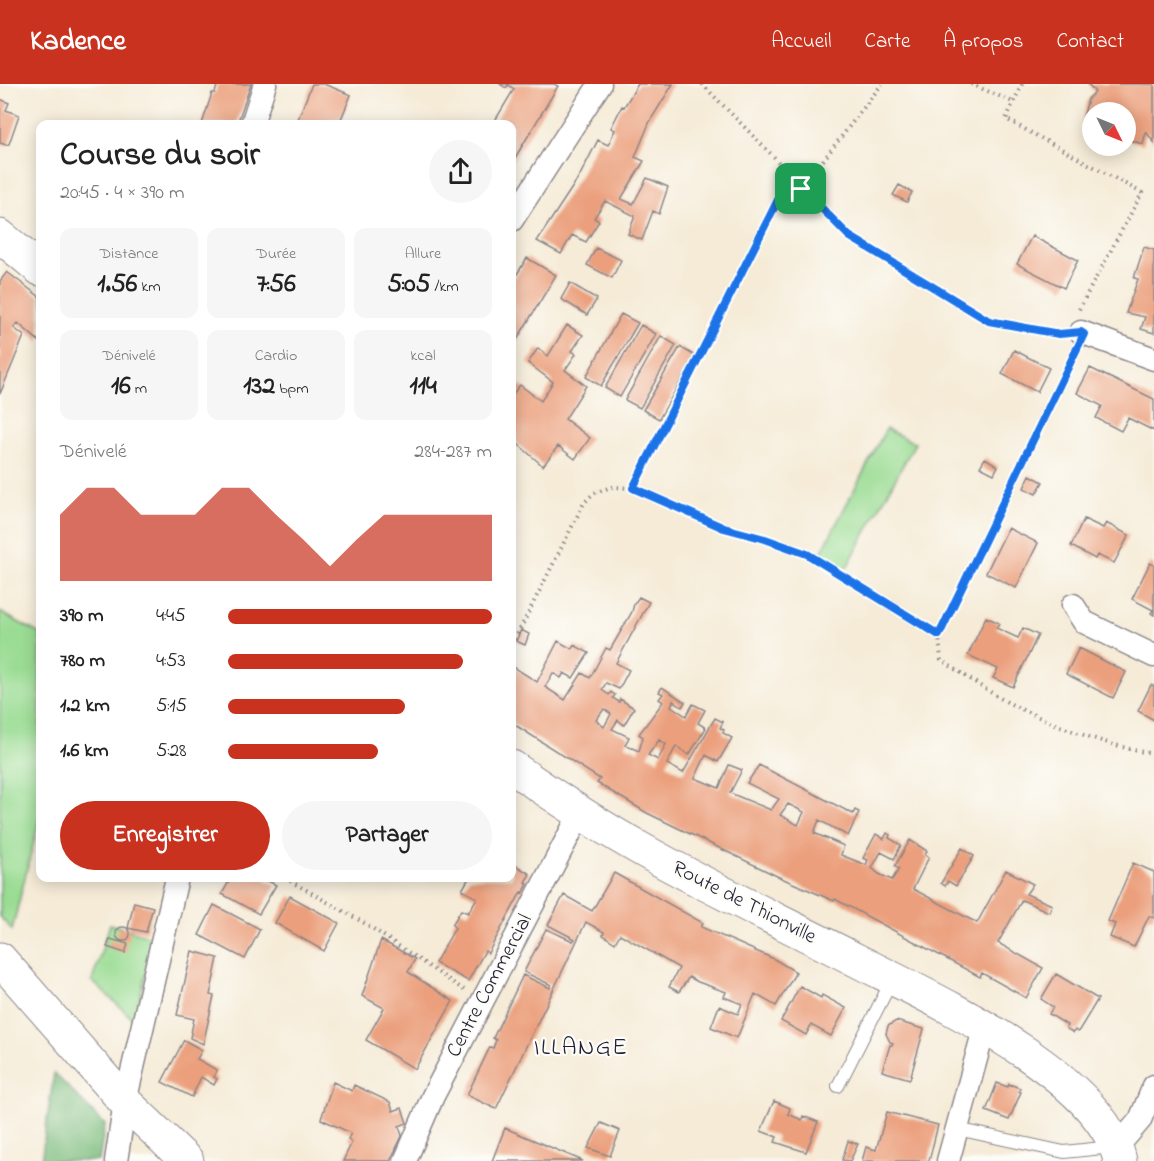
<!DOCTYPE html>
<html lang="fr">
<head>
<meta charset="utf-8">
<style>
  :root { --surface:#fff; --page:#f6f6f6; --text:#222; --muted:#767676; --accent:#c8321e }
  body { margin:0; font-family:"Indie Flower",sans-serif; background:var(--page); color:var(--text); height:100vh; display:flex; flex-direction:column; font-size:22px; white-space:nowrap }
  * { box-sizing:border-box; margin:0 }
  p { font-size:20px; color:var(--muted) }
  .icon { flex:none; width:33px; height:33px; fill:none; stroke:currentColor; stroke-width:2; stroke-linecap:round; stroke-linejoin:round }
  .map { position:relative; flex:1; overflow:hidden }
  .panel { position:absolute; left:36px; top:36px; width:480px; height:762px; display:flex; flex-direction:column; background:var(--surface); border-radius:12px; box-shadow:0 3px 15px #0003 }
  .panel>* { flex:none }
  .needle { width:39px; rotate:133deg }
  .buttons { position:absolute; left:1082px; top:18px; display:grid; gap:12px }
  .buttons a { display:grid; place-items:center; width:54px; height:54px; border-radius:50%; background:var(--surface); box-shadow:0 3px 15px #0003; font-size:30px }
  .pin { position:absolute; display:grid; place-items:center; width:51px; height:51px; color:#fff; margin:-26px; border-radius:12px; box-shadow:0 3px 9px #0006 }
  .round { display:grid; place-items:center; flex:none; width:63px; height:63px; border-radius:32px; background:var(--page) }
  .headline { display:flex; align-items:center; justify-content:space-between; height:102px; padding:0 24px }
  h1 { font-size:33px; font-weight:700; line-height:45px }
  .figures { display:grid; grid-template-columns:repeat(3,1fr); gap:9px; height:102px; padding:6px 24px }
  .figures div { display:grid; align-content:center; border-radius:12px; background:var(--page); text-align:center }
  .figures b { font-size:26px; font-weight:700 }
  .figures small { font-size:16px; font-weight:400 }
  .figures p { font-size:16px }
  .chart { height:168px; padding:12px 24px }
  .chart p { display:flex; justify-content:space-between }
  .chart svg { width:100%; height:108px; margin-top:6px; fill:var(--accent); opacity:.7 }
  .primary-button { display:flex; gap:12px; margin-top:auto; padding:12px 24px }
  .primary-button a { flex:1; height:69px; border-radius:36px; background:var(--accent); color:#fff; font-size:24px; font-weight:700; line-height:69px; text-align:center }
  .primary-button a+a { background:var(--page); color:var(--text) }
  ul { padding:0 24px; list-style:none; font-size:20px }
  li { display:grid; grid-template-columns:96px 72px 1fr; align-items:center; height:45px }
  li i { height:15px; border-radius:8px; background:var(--accent) }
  header { display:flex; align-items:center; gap:36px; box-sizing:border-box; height:84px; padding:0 30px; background:var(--accent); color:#fff }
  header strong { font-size:28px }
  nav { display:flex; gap:33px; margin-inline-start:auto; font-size:21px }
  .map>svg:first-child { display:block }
</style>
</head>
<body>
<header>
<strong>Kadence</strong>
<nav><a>Accueil</a><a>Carte</a><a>À propos</a><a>Contact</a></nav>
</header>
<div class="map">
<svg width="1154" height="1077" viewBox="0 0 1154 1077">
  <rect width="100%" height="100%" fill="#fdfcf7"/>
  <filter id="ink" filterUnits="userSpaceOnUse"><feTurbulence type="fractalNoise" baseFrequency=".0167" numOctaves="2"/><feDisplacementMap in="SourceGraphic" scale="12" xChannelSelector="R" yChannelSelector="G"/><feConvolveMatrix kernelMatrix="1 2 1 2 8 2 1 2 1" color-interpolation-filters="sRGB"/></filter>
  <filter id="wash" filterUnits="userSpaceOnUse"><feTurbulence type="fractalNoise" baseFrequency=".008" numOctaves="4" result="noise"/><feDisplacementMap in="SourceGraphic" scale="24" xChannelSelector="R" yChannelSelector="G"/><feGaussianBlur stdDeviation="1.35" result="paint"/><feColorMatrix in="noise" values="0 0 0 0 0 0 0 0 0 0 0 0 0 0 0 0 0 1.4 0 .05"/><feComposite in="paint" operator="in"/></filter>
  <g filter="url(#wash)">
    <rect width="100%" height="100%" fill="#f5ebd7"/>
    <path fill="#9adc93" stroke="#5e7f67" stroke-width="1.5" d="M886,345L915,359L846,485L820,471Z
      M0,528L40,550V733L12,846L0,833Z
      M110,840L155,854L134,936L92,897Z"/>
    <path fill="#7bbc7d" stroke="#4e6f5c" stroke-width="1.5" d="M54,989L105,1041L99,1077H41Z"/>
    <g id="blocks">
      <path fill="#eb9f7b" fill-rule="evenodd" d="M213,0H251L237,40H202L212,9H215L217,2Z
        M312,0H324L351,11L339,40H312L308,39L307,40H296Z
        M500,0H554L558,2L512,79V40H493L514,5L508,1L506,4Z
        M638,0H673L650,37L635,73L644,77L621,115L633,120L647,94L668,103L659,130L653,127L642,156L628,150L635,132L605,117L594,134L599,137L586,158L572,151L561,170L537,157L579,93L598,56L608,61L615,46L611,44L622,22L624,23Z
        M1088,0H1154V58L1146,48L1143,60L1125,55V28H1092V41L1082,38L1088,15L1095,8Z
        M0,15L9,19L6,26L19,31L9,60L6,61L0,59Z
        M899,101L912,108L907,118L893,111Z
        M1032,152L1078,176L1064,204L1017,180Z
        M1144,163L1154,166V249L1141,245L1145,233L1126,229L1138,195L1134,194Z
        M596,164L621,176L612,194L587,181Z
        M527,174L556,191L512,264V198Z
        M7,188L40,213V258L18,239L14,244L24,252L0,310V197Z
        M570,199L597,215L587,231L561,215Z
        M621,230L638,239L601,302L586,293Z
        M567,241L583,251L572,267L576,270L565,286L586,302L565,335L590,354L575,375L558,362L543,382L512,355V311L520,301L541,317L553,298L528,279L538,264L548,272Z
        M641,241L656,250L620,313L605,304Z
        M661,252L676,261L640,324L625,316Z
        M680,263L695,272L659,335L643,326Z
        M1014,266L1049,284L1037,308L1002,290Z
        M1090,284L1154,315V347L1128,334L1121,347L1096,334L1102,322L1077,309Z
        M985,374L998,382L994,390L980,383Z
        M1030,391L1043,398L1036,410L1024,404Z
        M1084,435L1103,444L1106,439L1129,451L1114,479L1097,471L1095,475L1071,462Z
        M1008,444L1038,459L1016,504L986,489Z
        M1150,479L1154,481V531L1151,529L1153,526L1132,515Z
        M639,513L649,518L616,579L629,586L619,605L606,599L602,606L609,611L611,608L615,611L613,614L619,618L620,615L634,624L624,641L618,636L612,645L629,653L625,661L639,667L643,653L639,650L663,618L659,615L663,610L659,608L662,603L685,618L682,623L673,617L671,622L686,632L693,620L705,626L698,639L706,644L689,671L676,662L667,680L683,689L715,634L723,638L720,644L724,646L723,649L732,654L718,678L706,671L695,694L719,704L729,681L742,686L730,709L771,726L779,715L747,699L759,681L853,730L855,726L859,728L848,752L819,736L814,749L844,762L841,771L866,781L868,776L863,774L876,750L884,755L887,749L890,751L889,754L901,761L894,775L881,768L872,784L879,790L892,796L899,785L895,782L910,756L927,767L925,771L929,773L913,805L977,839L1006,786L1033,800L1026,810L1052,821L1049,828L1022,816L998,859L1043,884L1026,914L982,889L980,893L835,815L834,817L779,793L647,729L597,699L600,695L512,639V582L537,598L558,557L572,565L574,561L589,569L573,594L564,589L561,594L553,589L545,603L565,616L582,589L590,594L606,564L610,566L632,528L634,520ZM604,625L611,630L604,643L596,636ZM659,656L666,660L658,676L648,671ZM788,720L804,728L798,741L780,731Z
        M986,533L999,539L996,544L1018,554L1023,544L1038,551L1013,603L993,594L998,585L968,571Z
        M521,546L529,550L525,561L516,557Z
        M1079,564L1126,588L1113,614L1066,590Z
        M1151,601L1154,602V636L1138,627Z
        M962,764L974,772L956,802L948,797L945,802L941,799Z
        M512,779L530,790L525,798L528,800L523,809L521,808L488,869L485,867L468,897L435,879L455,844L452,841L461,826L468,829L477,814L462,806L469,794H512Z
        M1133,779L1154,788V834L1149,832L1134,863L1110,853L1115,840L1108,837Z
        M614,789L703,839L701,843L774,875L796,888L776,922L755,910L737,954L711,943L719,922L738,930L742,920L724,913L726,908L698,898L689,893L679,908L669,903L679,884L620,850L615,859L603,851L604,848L586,838L496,1025L467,1011L490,963L493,964L496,956L493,954L523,891L550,904L551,901L524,888L546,845L573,857L575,855L548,841L564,811L592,827Z
        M231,794H262L276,801L259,830L222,810Z
        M290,812L339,839L324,867L275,839Z
        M134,818L153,823L146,848L128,844Z
        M214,821L260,845L245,875L199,851Z
        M116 850a7 7 0 1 1 14 0a7 7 0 1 1-14 0Z
        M110,855L128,860L125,869L107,863Z
        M381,856L415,875L408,888L453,917L415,985L366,956L384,924L362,912Z
        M192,867L218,874L210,911L214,912L203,960L190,954L194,935L177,931Z
        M1056,890L1098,915L1078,948L1075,946L1073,949L1066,944L1067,941L1049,930L1053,923L1041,915Z
        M800,902L821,914L822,911L846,924L831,952L811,941L806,951L781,937Z
        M896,937L924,945L910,995L882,987L890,961H892L893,959L890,958L886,950L888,942Z
        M184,956L202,966L197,975L217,986L214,993L217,995L214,1001L201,993L192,1013L162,998Z
        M333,998L352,1007L354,1001L390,1018L393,1027L402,1024L407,1039L399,1042L402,1052L390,1077H343L352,1058L348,1055L351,1049L321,1035Z
        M997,999L1008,1003L1009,1000L1020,1004L1019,1007L1021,1008L1009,1036L986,1027Z
        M774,1017L790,1024L788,1030L802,1036L803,1032L818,1038L806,1068L775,1058L777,1053L761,1047Z
        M887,1028L938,1041L929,1077H862L866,1063L876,1066Z
        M601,1039L620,1047L610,1072L588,1064Z
        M505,1044L583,1077H492Z
        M848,1057L858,1060L850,1077L842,1076Z"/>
    </g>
  </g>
  <g filter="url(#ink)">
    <use href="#blocks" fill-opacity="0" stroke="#8c8689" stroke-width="1.5"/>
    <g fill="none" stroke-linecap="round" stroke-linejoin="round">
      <defs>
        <path id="lane" d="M838,1002L892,896
          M957,1045L1064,1068L1112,1063"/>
        <path id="street" d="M252,40L265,0
          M512,136L600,0
          M1081,248L1154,275
          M1073,521L1084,538L1154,572
          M1117,1063L1140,1036L1154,1002
          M116,1077L125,1018L177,794
          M405,1077L433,1012L580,730
          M948,1077L985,942"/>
        <path id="secondary" d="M0,152L40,185
          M512,683C555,713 599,742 646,768C714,806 786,840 856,876C930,914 1102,990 1120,1077
          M0,875L125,1018L187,1077"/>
      </defs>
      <use href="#lane" stroke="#8c8689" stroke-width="14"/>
      <use href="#street" stroke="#8c8689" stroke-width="25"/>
      <use href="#secondary" stroke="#8c8689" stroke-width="35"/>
      <path stroke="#8c8689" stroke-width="4" stroke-dasharray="1.5 4.5" stroke-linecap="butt" d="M702,0L774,73L801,105L849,151L989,237L1059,250
        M971,0L1013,18
        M1022,0L1006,35L1142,109L1078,227
        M801,105L882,0
        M1075,270L939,551L941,576C963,590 984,605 1007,618C1050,640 1107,662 1154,670
        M633,404L790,92
        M512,561L584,419L594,409L611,403L633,404L724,444L765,455L807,470L939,551
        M285,794L366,840L464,906"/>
      <use href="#lane" stroke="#fff" stroke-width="12"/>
      <use href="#street" stroke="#fff" stroke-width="22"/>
      <use href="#secondary" stroke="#fff" stroke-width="33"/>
    </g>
  </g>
  <g fill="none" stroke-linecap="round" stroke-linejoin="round" filter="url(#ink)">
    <defs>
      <path id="route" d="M790,92L849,152L989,237L1059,250L1081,248L1084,250L939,551L807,470L765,455L724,444L633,404Z"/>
    </defs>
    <use href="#route" stroke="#fff" stroke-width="12"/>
    <use href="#route" stroke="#1a73e8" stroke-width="8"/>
  </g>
  <g text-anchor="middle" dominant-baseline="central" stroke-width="4.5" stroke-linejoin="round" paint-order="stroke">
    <g font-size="21" fill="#22223b" stroke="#fdfcf7">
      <text transform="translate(744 819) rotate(27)">Route de Thionville</text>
      <text transform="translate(490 902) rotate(-62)">Centre Commercial</text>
    </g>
    <g font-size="24" letter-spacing="1.5" fill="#22223b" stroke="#fdfcf7">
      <text x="581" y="964">ILLANGE</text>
    </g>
  </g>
</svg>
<div class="buttons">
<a><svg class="needle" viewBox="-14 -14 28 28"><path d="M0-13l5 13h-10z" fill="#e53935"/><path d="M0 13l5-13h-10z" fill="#767676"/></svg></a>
</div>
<div class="pin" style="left:801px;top:105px;background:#1e9e55"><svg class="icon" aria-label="arrive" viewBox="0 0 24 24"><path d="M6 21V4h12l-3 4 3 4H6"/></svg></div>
<section class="panel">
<div class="headline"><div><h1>Course du soir</h1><p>20:45 · 4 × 390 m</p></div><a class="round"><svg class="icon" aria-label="share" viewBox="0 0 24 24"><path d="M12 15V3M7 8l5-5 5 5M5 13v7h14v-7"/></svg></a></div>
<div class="figures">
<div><p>Distance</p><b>1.56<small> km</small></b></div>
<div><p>Durée</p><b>7:56</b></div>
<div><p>Allure</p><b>5:05<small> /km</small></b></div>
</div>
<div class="figures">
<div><p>Dénivelé</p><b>16<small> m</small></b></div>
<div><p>Cardio</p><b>132<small> bpm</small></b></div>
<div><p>kcal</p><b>114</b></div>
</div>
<div class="chart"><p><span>Dénivelé</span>284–287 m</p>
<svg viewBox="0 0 160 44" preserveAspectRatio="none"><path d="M0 44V17L10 6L20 6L30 17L40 17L50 17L60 6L70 6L80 17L90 27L100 38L110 27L120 17L130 17L140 17L150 17L160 17V44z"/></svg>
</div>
<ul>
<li><b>390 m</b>4:45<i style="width:100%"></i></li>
<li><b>780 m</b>4:53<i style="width:89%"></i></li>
<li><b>1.2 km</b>5:15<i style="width:67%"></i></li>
<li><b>1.6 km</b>5:28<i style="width:57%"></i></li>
</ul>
<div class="primary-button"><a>Enregistrer</a><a>Partager</a></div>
</section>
</div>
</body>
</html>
